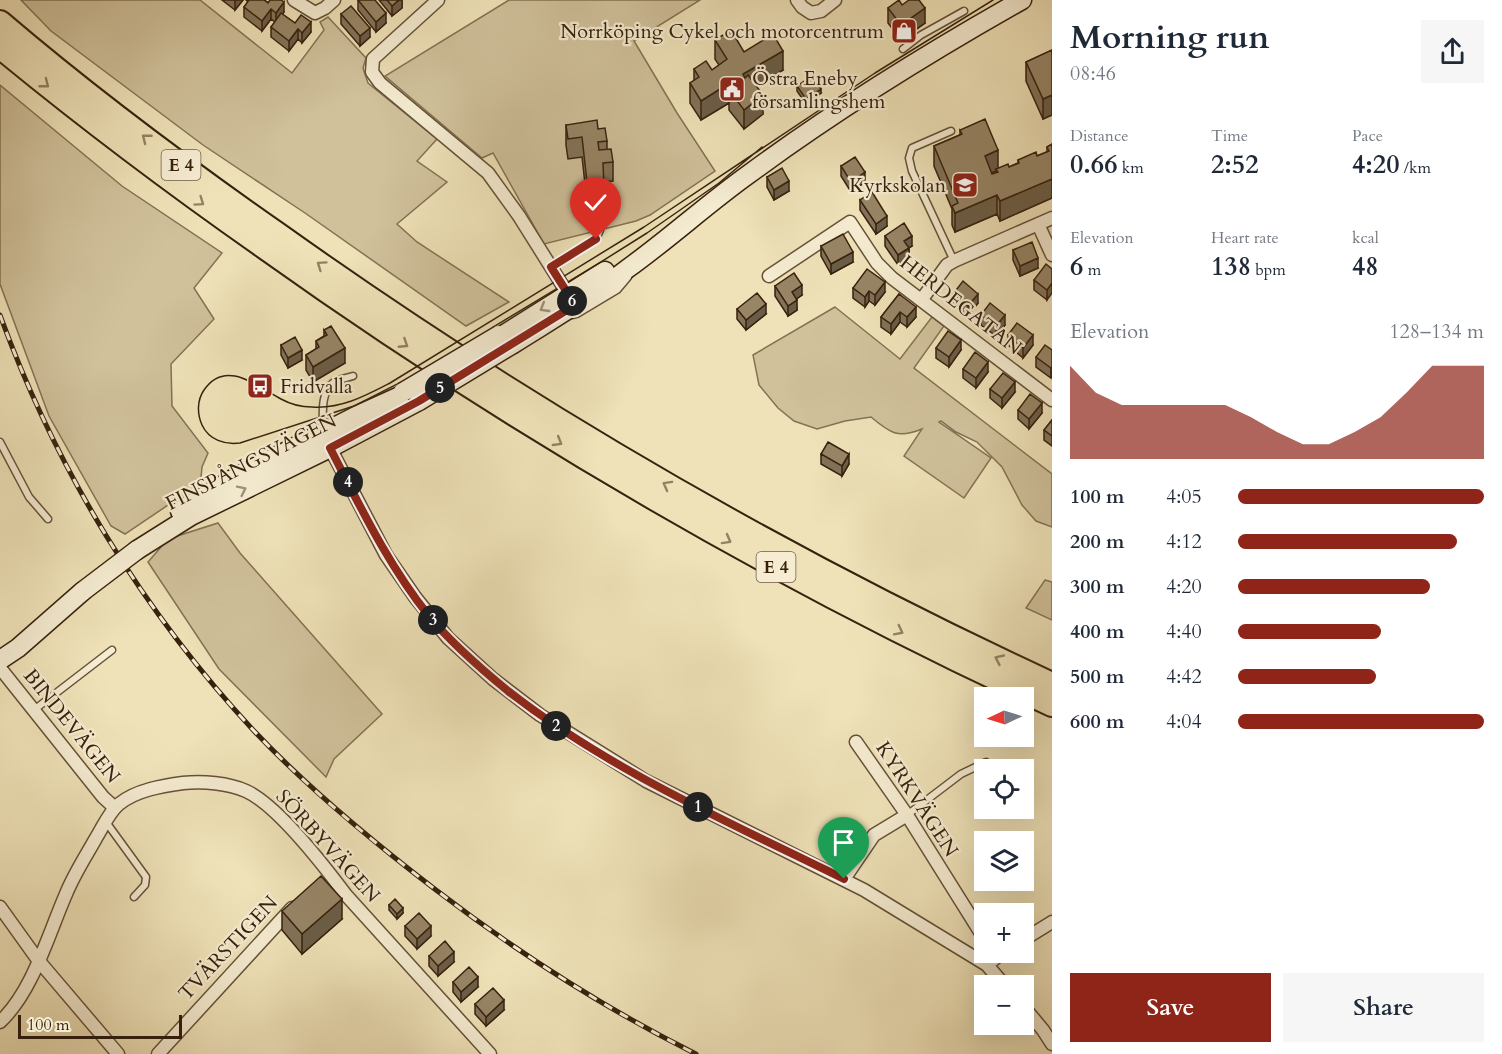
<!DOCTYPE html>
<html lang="en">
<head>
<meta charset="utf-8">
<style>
  :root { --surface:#fff; --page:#f6f6f7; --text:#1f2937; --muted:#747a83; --accent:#8f2418 }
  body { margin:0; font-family:Cardo,serif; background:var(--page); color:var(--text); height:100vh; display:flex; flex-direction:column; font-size:22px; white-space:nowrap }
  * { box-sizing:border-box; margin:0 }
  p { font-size:20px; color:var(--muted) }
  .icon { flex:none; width:33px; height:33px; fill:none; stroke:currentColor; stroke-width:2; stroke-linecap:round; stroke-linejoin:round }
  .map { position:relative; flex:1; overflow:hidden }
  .drawer { display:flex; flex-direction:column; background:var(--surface); width:450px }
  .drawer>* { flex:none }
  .needle { width:39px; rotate:266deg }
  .buttons { position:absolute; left:974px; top:687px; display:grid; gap:12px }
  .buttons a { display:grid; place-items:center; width:60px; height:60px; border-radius:0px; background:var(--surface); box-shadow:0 6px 24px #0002; font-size:30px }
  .scale { position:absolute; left:18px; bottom:15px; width:164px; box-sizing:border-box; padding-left:6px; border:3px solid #37210d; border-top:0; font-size:16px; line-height:21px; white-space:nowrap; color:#37210d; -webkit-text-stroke:4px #f5ecd1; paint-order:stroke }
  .pin { position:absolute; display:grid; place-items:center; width:51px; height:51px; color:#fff; margin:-62px -26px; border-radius:50% 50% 50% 0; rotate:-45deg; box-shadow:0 0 6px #0007 }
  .pin .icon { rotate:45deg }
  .km { position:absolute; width:30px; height:30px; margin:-15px; border-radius:50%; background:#222; color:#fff; font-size:16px; line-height:30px; text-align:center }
  .round { display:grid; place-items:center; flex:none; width:63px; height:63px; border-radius:0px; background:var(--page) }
  .summary { display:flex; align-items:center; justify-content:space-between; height:102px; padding:0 18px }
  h1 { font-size:33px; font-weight:700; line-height:45px }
  .stats { display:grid; grid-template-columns:repeat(3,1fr); gap:9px; height:102px; padding:6px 18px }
  .stats div { display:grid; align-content:center }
  .stats b { font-size:26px; font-weight:700 }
  .stats small { font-size:16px; font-weight:400 }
  .stats p { font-size:16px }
  .chart { height:168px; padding:12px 18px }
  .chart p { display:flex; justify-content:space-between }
  .chart svg { width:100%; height:108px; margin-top:6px; fill:var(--accent); opacity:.7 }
  .button { display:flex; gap:12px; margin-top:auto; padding:12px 18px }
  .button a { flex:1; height:69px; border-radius:0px; background:var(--accent); color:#fff; font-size:24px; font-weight:700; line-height:69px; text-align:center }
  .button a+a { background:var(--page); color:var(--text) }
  ul { padding:0 18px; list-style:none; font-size:20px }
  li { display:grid; grid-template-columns:96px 72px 1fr; align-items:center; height:45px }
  li i { height:15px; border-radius:8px; background:var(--accent) }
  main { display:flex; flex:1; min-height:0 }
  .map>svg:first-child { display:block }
</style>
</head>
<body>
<main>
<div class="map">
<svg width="1052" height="1054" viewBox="0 0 1052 1054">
  <rect width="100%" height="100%" fill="#efe2b8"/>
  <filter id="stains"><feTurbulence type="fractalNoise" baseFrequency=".00333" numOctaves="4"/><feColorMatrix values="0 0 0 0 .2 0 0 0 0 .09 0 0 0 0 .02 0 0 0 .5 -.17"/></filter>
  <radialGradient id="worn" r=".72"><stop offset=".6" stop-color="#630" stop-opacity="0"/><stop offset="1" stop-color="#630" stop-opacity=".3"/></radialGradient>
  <path fill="#d0c19b" stroke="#847154" stroke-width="1.5" d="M21,0H200L292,73L324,30L320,22L328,17L366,58L363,68L368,83L437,139L417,161L447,182L397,224L417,242L509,302L466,326L305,213L203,145L51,31Z
    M509,0H700L634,41L677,113L715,171L650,215L636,221L544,244L493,153L482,158L385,76Z
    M0,85L122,186L222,253L194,288L214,319L171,364L172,406L208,453L202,467L200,488L180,497L125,534L111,526L49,416L0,284Z
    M835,307L900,359L932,317L944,326L914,368L1052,474V527L1036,521L1022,505L1002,467L977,442L956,432L941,421L939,422L991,458L964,498L904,456L922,429C898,439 890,433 871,417L845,421L817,429L794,421L778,408L759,385L753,355Z
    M218,523L240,553L382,714L334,759L326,777L219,669L148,562L168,539Z
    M1045,580L1052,582V620L1026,608Z"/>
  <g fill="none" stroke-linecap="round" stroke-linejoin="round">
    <defs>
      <path id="lane" d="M903,49L921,35L964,11
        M951,131L912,148L909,158L912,171L954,261
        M551,267L596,239L600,230
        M573,315L577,314L617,290L628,277
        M323,430C323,416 320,391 334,382C339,379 347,378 353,376
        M0,442L29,497L48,519
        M34,710L112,650
        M907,815L961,774L986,762L996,770
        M106,822L146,877L145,885L134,897"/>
      <path id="street" d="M294,0L315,13L325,8L334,0
        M438,0L373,59L372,72L380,83L488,173L519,216L571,299
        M797,0L802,7L811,13L821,11L835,0
        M1038,224L1052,255
        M769,276L850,222L877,263L892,278L1052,400
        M922,299L947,265L954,261L1052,218
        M328,444L386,555L415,597L448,638L493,679L540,715L646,781L864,890L987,965L1005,986
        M0,668L103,797L115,808
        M856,742L907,815L984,938
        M844,879L874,835L907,815
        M0,907L38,960L118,1054
        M1023,940L1052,922
        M987,965L1003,952
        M1023,1006L1043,1030L1052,1044
        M0,1022C33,991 48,935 66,894C74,874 86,856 96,838C103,827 109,812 119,804C136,790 162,786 183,783C203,781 228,783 246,791C277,805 325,867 346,895L490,1054
        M158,1054L292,908"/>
      <path id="secondary" d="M499,335L605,271
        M513,344C551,320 591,297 627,269C669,239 707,204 749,174C836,110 928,53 1022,0
        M180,511L238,476L403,392
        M137,550L191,516L330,448L419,401
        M0,660L18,648L83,591"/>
      <path id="highway" d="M0,22C89,98 183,168 279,235C522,408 781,559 1052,684
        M0,47C85,117 174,184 264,247C512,424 775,577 1052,705"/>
    </defs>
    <use href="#lane" stroke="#655138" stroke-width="9"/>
    <use href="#street" stroke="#655138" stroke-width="15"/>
    <use href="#secondary" stroke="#37210d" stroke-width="21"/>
    <use href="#highway" stroke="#37210d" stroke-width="26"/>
    <use href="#lane" stroke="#f5ecd1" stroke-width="6"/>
    <use href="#street" stroke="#f5ecd1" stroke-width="12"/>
    <use href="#secondary" stroke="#f5ecd1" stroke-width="18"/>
    <use href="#highway" stroke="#efe2b8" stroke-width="22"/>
    <path stroke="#37210d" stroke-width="1.5" d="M762,147L719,183L647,233L491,331L396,387L354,406L240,443C225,445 209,440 202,425C197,414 197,400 204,390C226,358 258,387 281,399C290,404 301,407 312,407C341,409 365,396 390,383L644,227L875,73L993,0"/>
    <defs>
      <path id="rail" d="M0,315C56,469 143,612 255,732C310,790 372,841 436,890C517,952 604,1008 696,1054"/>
    </defs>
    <use href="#rail" stroke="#37210d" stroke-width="5"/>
    <use href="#rail" stroke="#f5ecd1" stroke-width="3" stroke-dasharray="9" stroke-linecap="butt"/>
    <defs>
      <path id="secondary-bridge" d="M403,392L499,335
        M419,401L513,344
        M83,591L137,550"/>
    </defs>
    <use href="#secondary-bridge" stroke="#37210d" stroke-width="21" stroke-linecap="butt"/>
    <use href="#secondary-bridge" stroke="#f5ecd1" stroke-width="18"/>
  </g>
  <path fill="#827258" stroke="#37210d" stroke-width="1.5" d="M222,0H243L235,10Z
    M246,0H264L284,12L282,14L295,23L311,32L302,43L298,39L289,51L271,37V27L275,22L271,19L262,31L244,17V7L248,2Z
    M358,0L386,23L376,32L358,10Z
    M379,0H402V8L392,16Z
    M902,5L925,23L901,40L888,23V8Z
    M341,14L370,37L360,46L341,24Z
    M715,40L744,52L783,70L756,86L763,114L744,129L729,110V103L701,120L690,103V83L694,81V69L712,70L719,65L715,59Z
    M1052,50V115L1043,119L1026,81V62Z
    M797,86L821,93L806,104L797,91Z
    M566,125L598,129L607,141V149L613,162V181L603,182L604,209L588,211L582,157L568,159L566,145Z
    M960,130L998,168L1009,167L1018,163V160L1037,156L1047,152V147L1052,144V198L1000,221L997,214L955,232L952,225V209L934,166V146L960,135Z
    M841,166L865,182L851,192L841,176Z
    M767,177L789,191L774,200L767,187Z
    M860,200L887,226L876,234L860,210Z
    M885,236L912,246L909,248V258L898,265L885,246Z
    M821,246L853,262L831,274L821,256Z
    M1013,250L1038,268L1020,276L1013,260Z
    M1052,269L1047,300L1034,290V280Z
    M775,286L802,295L796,299L797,310L788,316L775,296Z
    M853,288L885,292L875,305L869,301L865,307L853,298Z
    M899,294L916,317L907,327L900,322L891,334L881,327V317Z
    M953,294L978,303L968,316L953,304Z
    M737,309L766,314L746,330L737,319Z
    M981,315L1005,325L996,336L981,325Z
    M324,330L345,363L313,382L306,370V355L316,349V341L324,336Z
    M1008,335L1033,345L1023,358L1008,345Z
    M281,345L302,360L288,368L281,355Z
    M936,348L961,350L949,367L936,358Z
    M1052,350L1051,378L1036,367V357Z
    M963,369L988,372L976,388L963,378Z
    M990,389L1015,392L1002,408L990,398Z
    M1018,410L1042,413L1029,429L1018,419Z
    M1052,420V446L1044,440V430Z
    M821,454L849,464L842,476L821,464Z
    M389,905L403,913L397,919L389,910Z
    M282,911L342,919L302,954L282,930Z
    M405,926L431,936L417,949L405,936Z
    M429,956L454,962L438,976L429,966Z
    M453,982L478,987L461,1002L453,992Z
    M475,1004L504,1010L486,1026L475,1014Z"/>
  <path fill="#6a5d47" stroke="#37210d" stroke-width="1.5" d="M235,0H243L235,10Z
    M399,0H402V8L392,16V6Z
    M284,2V12L276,23V13Z
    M925,8V23L901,40V25Z
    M271,9V19L262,31V21Z
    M386,13V23L376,32V22Z
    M311,22V32L302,43V33Z
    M370,28V37L360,46V36Z
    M298,29V39L289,51V41Z
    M783,51V70L743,94V74Z
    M731,82V93L729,90V103L701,120V101Z
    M821,89V93L806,104V99Z
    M763,95V114L744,129V110Z
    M1052,95V115L1043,119V99Z
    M998,150V170L996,169V171L985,176V156Z
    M865,172V182L851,192V182Z
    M1052,179V198L1000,221V201Z
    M789,181V191L774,200V190Z
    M997,195V214L955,232V213Z
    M887,216V226L876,234V224Z
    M912,236V246L904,251V241Z
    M909,248V258L898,265V255Z
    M853,252V262L831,274V264Z
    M1038,258V268L1020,276V266Z
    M885,282V292L875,305V295Z
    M1052,283V293L1047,300V290Z
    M802,285V295L792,302V292Z
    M869,291V301L865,307V297Z
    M978,294V303L968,316V306Z
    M797,300V310L788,316V306Z
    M766,304V314L746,330V320Z
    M916,307V317L907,327V317Z
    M900,312V322L891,334V324Z
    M1005,315V325L996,336V326Z
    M1033,335V345L1023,358V348Z
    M961,340V350L949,367V357Z
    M345,348V363L313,382V367Z
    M302,350V360L288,368V358Z
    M988,362V372L976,388V378Z
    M1052,367V376L1051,378V368Z
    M1015,382V392L1002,408V398Z
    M1042,403V413L1029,429V419Z
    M849,454V464L842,476V466Z
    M342,899V919L302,954V934Z
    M403,908V913L397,919V914Z
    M431,926V936L417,949V939Z
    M454,952V962L438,976V966Z
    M478,977V987L461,1002V992Z
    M504,1000V1010L486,1026V1017Z"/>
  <path fill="#978566" stroke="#37210d" stroke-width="1.5" d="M249,0H264L268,3L270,0H281L284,2L276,13L271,9L262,21L244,7Z
    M358,0H375L386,13L376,22Z
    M387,0H399L392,6Z
    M899,0L902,5L909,0H919L925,8L901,25L888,8Z
    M351,6L370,28L360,36L341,14Z
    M281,13L295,23L301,15L311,22L302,33L298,29L289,41L271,27Z
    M731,30L744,52L773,34L783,51L743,74L745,78L748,75L763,95L744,110L729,90L734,87L731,82L701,101L690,83L699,77L694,69L706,61L712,70L727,59L715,40Z
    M1052,50V95L1043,99L1026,62Z
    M812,76L821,89L806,99L797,86Z
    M985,119L998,150L985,156L992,174L998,172L996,169L1008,164L1009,167L1019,163L1018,160L1036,152L1037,156L1049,151L1047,147L1052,144V179L1000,201L997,195L955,213L952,206L958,203L934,146L962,134L960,130Z
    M597,120L598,129L605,128L607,141L598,142L599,150L611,149L613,162L603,163L604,189L588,191L582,137L568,139L566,125Z
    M855,157L865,172L851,182L841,166Z
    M782,168L789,181L774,190L767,177Z
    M872,192L887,216L876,224L860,200Z
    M904,223L912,236L904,241L909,248L898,255L885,236Z
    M843,234L853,252L831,264L821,246Z
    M1032,242L1038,258L1020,266L1013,250Z
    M1046,264L1052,269V283L1047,290L1034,280Z
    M867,269L885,282L875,295L869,291L865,297L853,288Z
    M794,273L802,285L792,292L797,300L788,306L775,286Z
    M963,281L978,294L968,306L953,294Z
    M757,293L766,304L746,320L737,309Z
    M899,294L916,307L907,317L900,312L891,324L881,317Z
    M990,303L1005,315L996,326L981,315Z
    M1017,323L1033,335L1023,348L1008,335Z
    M331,326L345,348L313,367L306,355L319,347L316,341L327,335L324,330Z
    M948,331L961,340L949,357L936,348Z
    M295,337L302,350L288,358L281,345Z
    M1045,345L1052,350V367L1051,368L1036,357Z
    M975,352L988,362L976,378L963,369Z
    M1003,373L1015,382L1002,398L990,389Z
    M1030,394L1042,403L1029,419L1018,410Z
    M1052,420V436L1044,430Z
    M828,442L849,454L842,466L821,454Z
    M321,876L342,899L302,934L282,911Z
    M395,899L403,908L397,914L389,905Z
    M419,913L431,926L417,939L405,926Z
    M445,941L454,952L438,966L429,956Z
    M469,967L478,977L461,992L453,982Z
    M493,988L504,1000L486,1017L475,1004Z"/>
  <defs><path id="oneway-chevron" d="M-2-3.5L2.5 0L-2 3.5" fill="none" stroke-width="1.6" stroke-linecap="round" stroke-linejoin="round" transform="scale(1.5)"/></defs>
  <g stroke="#938262">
    <use href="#oneway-chevron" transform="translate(45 84) rotate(38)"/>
    <use href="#oneway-chevron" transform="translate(146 138) rotate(-142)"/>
    <use href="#oneway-chevron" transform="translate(200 202) rotate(35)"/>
    <use href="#oneway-chevron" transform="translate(321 265) rotate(-145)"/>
    <use href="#oneway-chevron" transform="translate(404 344) rotate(33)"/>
    <use href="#oneway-chevron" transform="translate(558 442) rotate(31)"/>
    <use href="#oneway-chevron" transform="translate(667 485) rotate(-151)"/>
    <use href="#oneway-chevron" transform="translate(727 540) rotate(29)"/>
    <use href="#oneway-chevron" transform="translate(899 631) rotate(27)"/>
    <use href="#oneway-chevron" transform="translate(999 659) rotate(-155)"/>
  </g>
  <g stroke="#a09179">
    <use href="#oneway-chevron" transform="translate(544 308) rotate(149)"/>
    <use href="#oneway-chevron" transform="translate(242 490) rotate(-26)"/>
  </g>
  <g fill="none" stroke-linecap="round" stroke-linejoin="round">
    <defs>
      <path id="route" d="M596,239L551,267L575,305L419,401L330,448C360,506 388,565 429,616C452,644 480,668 508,691C609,770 729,822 844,879"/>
    </defs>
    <use href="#route" stroke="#fff" stroke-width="12"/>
    <use href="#route" stroke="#8f2418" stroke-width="8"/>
  </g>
  <defs>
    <symbol id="shop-square" viewBox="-11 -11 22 22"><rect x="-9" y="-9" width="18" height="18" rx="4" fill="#8f2418" stroke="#f5ecd1"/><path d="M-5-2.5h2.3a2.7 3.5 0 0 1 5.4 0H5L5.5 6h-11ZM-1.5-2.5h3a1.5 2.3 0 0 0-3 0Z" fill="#fff"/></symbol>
    <symbol id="civic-square" viewBox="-11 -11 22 22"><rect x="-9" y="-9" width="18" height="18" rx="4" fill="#8f2418" stroke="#f5ecd1"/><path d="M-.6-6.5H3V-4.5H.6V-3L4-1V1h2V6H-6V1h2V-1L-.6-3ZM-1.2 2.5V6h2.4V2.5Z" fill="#fff"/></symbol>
    <symbol id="school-square" viewBox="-11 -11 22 22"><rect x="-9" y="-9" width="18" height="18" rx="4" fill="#8f2418" stroke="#f5ecd1"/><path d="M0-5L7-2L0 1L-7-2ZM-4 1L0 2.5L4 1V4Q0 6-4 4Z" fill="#fff"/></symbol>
    <symbol id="bus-square" viewBox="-11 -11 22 22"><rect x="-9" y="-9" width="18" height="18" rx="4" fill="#8f2418" stroke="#f5ecd1"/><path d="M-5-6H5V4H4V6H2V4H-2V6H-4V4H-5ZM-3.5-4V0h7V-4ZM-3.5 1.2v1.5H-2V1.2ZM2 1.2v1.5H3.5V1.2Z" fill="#fff"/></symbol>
  </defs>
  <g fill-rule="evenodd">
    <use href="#shop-square" x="889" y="16" width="30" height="30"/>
    <use href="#civic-square" x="717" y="74" width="30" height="30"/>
    <use href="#school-square" x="950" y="170" width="30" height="30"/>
    <use href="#bus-square" x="245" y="371" width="30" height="30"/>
  </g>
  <g text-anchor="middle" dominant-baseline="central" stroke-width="4.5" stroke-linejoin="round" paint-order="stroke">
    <g fill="#f5ecd1" stroke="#705e48" stroke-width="1.5">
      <rect x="161.5" y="150" width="39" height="30" rx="4.5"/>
      <rect x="756.5" y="552" width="39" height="30" rx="4.5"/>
    </g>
    <g font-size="18" font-weight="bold" fill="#37210d">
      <text x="181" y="165">E 4</text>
      <text x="776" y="567">E 4</text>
    </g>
    <g font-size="20" fill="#37210d" stroke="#f5ecd1" text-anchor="end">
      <text x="884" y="31">Norrköping Cykel och motorcentrum</text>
      <text x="752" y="78" text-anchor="start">Östra Eneby<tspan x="752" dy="23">församlingshem</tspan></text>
      <text x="946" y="185">Kyrkskolan</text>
      <text x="280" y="386" text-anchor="start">Fridvalla</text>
    </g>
    <g font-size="20" fill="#37210d" stroke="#f5ecd1">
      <text transform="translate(961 305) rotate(38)">HERDEGATAN</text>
      <text transform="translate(251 462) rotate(-27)">FINSPÅNGSVÄGEN</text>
      <text transform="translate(72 726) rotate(51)">BINDEVÄGEN</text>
      <text transform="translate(917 799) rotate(57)">KYRKVÄGEN</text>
      <text transform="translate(328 846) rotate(48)">SÖRBYVÄGEN</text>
      <text transform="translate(228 948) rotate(-47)">TVÄRSTIGEN</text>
    </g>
  </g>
  <rect width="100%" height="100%" filter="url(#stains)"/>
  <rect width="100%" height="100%" fill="url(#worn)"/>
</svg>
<div class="buttons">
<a><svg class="needle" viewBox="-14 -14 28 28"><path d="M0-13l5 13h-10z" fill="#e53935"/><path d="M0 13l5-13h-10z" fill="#747a83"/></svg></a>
<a><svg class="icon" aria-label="locate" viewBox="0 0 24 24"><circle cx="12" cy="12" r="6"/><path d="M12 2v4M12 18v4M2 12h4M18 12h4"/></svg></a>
<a><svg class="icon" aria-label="layers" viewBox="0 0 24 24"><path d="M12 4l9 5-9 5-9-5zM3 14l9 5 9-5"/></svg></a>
<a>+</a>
<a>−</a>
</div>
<div class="scale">100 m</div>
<div class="pin" style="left:844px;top:879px;background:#1e9e55"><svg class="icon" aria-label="arrive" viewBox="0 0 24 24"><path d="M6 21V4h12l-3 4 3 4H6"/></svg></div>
<div class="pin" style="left:596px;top:239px;background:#d93025"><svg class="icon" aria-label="check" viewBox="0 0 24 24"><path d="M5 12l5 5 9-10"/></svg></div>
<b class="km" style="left:698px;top:807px">1</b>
<b class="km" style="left:556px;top:726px">2</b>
<b class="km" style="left:433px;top:620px">3</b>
<b class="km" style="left:348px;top:482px">4</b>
<b class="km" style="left:440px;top:388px">5</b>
<b class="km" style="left:572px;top:301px">6</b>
</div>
<section class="drawer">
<div class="summary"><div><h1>Morning run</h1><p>08:46</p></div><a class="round"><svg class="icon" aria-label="share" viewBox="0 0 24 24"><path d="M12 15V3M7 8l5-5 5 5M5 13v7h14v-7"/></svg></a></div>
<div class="stats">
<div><p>Distance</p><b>0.66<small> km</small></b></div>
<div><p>Time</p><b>2:52</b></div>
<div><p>Pace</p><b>4:20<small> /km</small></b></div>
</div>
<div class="stats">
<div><p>Elevation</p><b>6<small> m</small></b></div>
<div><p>Heart rate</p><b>138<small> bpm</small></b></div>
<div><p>kcal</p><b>48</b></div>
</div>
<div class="chart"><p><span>Elevation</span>128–134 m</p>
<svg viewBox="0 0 160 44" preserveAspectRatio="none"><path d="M0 44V6L10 17L20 22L30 22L40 22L50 22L60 22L70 27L80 33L90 38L100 38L110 33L120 27L130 17L140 6L150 6L160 6V44z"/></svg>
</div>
<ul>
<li><b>100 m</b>4:05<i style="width:100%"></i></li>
<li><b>200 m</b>4:12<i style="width:89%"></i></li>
<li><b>300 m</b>4:20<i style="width:78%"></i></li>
<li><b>400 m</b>4:40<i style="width:58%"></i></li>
<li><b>500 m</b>4:42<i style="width:56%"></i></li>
<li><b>600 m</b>4:04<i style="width:100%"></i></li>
</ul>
<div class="button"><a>Save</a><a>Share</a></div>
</section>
</main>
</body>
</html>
